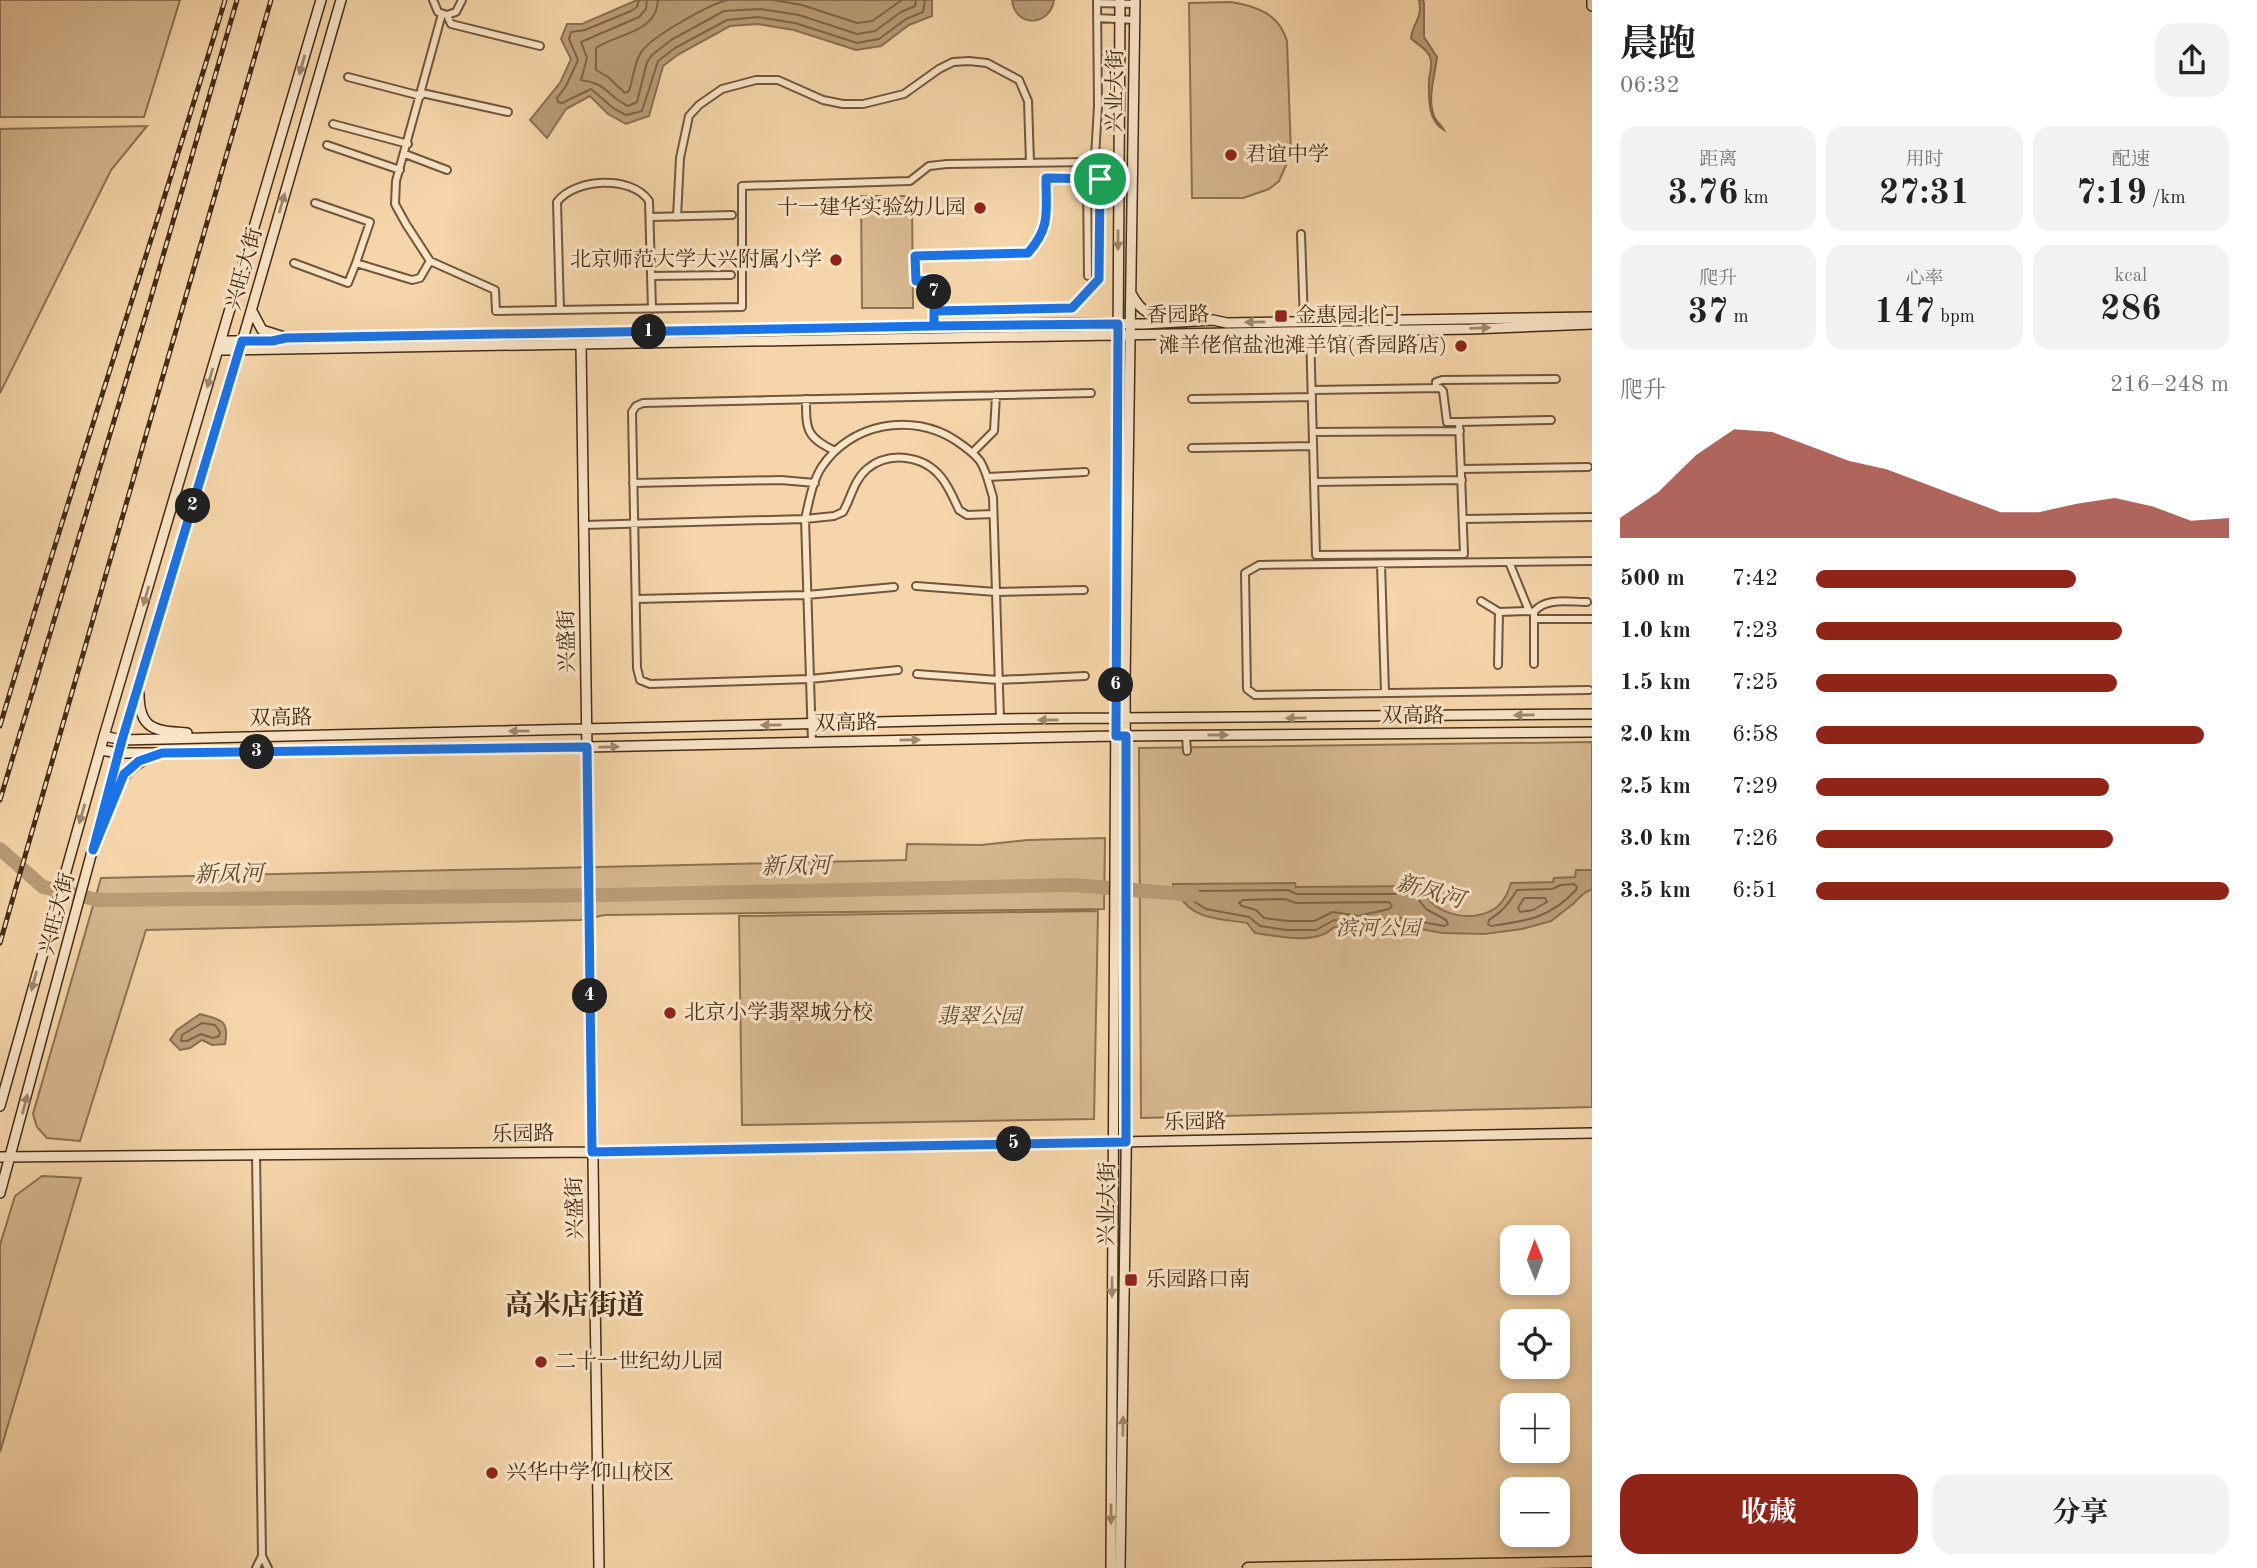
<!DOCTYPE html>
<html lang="zh">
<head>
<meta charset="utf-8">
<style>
  :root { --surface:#fff; --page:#f2f2f2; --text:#222; --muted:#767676; --accent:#8f2418 }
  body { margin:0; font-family:"Old Standard TT","Noto Serif SC",serif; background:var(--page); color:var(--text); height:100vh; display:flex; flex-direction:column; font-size:26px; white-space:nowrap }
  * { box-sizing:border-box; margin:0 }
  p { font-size:23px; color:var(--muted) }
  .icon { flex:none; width:38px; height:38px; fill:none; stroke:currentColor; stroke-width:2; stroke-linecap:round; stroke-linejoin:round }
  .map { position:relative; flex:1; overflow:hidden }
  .side { display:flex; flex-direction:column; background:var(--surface); width:665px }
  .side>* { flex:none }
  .needle { width:46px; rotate:359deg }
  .buttons { position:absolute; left:1500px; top:1225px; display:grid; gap:14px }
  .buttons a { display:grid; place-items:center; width:70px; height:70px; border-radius:14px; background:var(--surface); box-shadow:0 4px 10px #0003; font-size:35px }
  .pin { position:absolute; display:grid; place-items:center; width:60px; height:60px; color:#fff; margin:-30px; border:4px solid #fff; border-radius:50%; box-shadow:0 2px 7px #0007 }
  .km { position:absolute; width:35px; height:35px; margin:-18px; border-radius:50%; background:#222; color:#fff; font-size:19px; line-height:35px; text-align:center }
  .round { display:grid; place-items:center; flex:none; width:74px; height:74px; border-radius:21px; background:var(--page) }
  .head { display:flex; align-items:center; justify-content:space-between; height:119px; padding:0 28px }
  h1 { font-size:38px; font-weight:700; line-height:52px }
  .figures { display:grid; grid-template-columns:repeat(3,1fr); gap:10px; height:119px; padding:7px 28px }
  .figures div { display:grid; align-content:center; border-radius:18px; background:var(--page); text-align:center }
  .figures b { font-size:35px; font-weight:700 }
  .figures small { font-size:19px; font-weight:400 }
  .figures p { font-size:19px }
  .chart { height:196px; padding:14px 28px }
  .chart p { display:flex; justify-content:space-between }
  .chart svg { width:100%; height:126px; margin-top:7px; fill:var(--accent); opacity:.7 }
  .button { display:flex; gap:14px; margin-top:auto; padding:14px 28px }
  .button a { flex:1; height:80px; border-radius:21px; background:var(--accent); color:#fff; font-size:28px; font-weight:700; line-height:80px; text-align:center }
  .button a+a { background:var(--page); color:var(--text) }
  ul { padding:0 28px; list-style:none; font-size:23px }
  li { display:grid; grid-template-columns:112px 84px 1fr; align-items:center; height:52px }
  li i { height:18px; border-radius:9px; background:var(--accent) }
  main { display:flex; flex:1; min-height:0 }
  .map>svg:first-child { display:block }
</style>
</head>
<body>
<main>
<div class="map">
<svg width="1592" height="1568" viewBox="0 0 1592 1568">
  <rect width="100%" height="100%" fill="#f5d5a9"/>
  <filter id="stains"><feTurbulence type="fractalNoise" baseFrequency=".00286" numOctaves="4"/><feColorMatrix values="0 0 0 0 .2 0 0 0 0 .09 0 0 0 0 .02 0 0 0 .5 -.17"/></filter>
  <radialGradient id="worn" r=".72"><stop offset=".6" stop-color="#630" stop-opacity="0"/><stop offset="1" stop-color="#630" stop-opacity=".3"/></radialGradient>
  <path fill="#d7b890" stroke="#8e7253" stroke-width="2" d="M0,0H180L144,117H0Z
    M1231,2C1257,6 1279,14 1287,41L1291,154L1279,181L1269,189L1243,198H1192L1189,3Z
    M147,126L111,170L0,393V129Z
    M861,196H912L913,308H862Z
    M1592,742V1107L1141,1118L1139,748Z
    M1105,838L1104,909L605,915L580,920L146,930L80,1141L47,1138L37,1127L33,1114L101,878L906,860L907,844L981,845L1028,840Z
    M1098,911L1094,1119L742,1125L739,916Z
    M42,1176L81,1178L0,1452V1245L15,1196Z"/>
  <path fill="#ba9c77" stroke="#8c6f50" stroke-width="2" d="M637,0H932V16L909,25L881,46L856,50L794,30L758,24L730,26L679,54L663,66L649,116L626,124L608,114L590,96L566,109L547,138L530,120L560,83L571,59L561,39L567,24H582Z
    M1012,0H1054C1050,27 1015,28 1012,0Z
    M1419,0H1423L1424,3V37L1437,57C1435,76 1427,98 1434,116C1436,121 1442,126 1444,130C1427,120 1429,98 1429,79C1430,71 1433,66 1430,57C1427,48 1417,45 1411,38C1413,21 1423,20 1419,0Z
    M1576,870H1592V889L1583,894L1573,904L1551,921L1522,929L1484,934L1442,933L1395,924L1357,933L1334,927C1316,946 1278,936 1255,933L1247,923C1224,919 1192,920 1180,896H1173V884L1295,883L1296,887L1421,886C1430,915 1473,925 1497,907C1505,900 1508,892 1511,883L1553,882L1554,878L1575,877Z
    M200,1014C219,1020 230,1018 225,1044L212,1045L202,1040L190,1048L180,1050L170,1040L177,1030Z"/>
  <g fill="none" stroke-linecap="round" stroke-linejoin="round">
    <path stroke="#806446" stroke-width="2" d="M639,0L637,7L631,11L585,30L571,32L569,39L578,60L566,86L557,98L558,102L562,103L591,89L613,108L626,115L642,111L658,61L675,48L727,20L758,17L795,23L857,43L879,39L906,19L923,12L925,0
      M647,0L646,9L639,17L581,42L587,58L581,80C609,84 605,95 628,106L637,102L647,62L652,55L671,40L724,11L760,9L799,15L857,34L875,31L901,12L915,6L916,0
      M658,0C657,33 618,33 596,48V70L608,77L625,93L629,91C633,79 634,65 640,54C648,38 710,4 728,0
      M773,0L802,5L857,23L872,21L902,0
      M1574,884L1577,887L1576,890C1550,918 1527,921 1491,926L1488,924L1489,920C1503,911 1509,903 1517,890L1552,889L1561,885Z
      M1288,890L1297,894H1414L1426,909L1446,920L1448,924L1444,926L1395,917L1358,925L1334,920L1316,930H1286L1260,926L1249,917L1206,909L1190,899L1188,895L1191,891Z
      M1524,898H1545L1547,902L1533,910L1520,912L1518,908Z
      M1285,899L1296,903L1389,902L1392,906L1389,909L1358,916L1333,912L1314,921H1287L1264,918L1256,910L1242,906L1239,903L1243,900Z
      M202,1023L215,1025L220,1032L219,1036L213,1038L201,1034L187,1041H181L182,1035Z"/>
    <path stroke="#ba9c77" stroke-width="14" d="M0,849L43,887L98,900L606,895L1073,885L1193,895"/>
    <defs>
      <path id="street" d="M433,0L438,12L447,15L456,12L462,0
        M1097,3L1135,4
        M442,14L396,181L395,204L406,224L430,261L495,290L496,311L742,307V186L910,181L929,166L947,164L1091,162L1095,157L1098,106L1097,0
        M447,15L451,24L540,46
        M1097,18L1135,20
        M348,77L421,96
        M422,93L508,112
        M333,124L408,144
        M327,145L400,170
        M405,154L447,170
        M1087,179L1088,276
        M315,203L370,222L356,263
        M650,217L732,215
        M677,217L680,158L689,116L699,105L722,89L756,80H778L823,100L843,104H863L904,94L939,69L953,62L969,61L987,63L1019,80L1028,101L1030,163
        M1301,234L1304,323
        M294,263L348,283L356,263L412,280L420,278L430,261
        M651,276L731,275
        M560,310L557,202C575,178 632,175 649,201L652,309
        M934,311L1072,308L1099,279L1100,179L1046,178C1046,211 1051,228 1028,253L915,256L916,281L934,280L935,326
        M1310,331L1316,555L1464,554L1459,422L1551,420
        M1436,388V382L1442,380L1556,379
        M1312,390L1440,388L1443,391L1447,422H1459
        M806,399C806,430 806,437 835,451
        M1192,399L1312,397
        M1313,432L1460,431
        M1192,448L1313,446
        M972,453L994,431L996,395
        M1461,469L1588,467
        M987,477L1085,472
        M1314,482L1462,480
        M633,483L781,480L815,483
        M1463,519L1591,517
        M584,525L805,519L834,516L843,512C851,498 854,480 867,469C889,451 923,455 941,477C949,487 954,499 959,510L967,515L993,514
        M1381,564L1385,693
        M916,586L996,592L1084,590
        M636,599L807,595L894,587
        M1481,601L1499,612
        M1529,611L1534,612V664
        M1534,612C1545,597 1570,602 1587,602
        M1534,619H1591
        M1498,665L1499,612L1529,611L1509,562
        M898,670L810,679L650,684L640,680L637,668L632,412L636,406L643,403L1091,393
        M917,674L998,680L1085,676
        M1589,690L1255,695L1247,689L1245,573L1259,565L1592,561
        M1186,736L1187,751
        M812,743L805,519C809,502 812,483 821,468C850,423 912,412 955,440C964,446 974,453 980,461C987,472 989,485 993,497L1000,719
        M256,1155L262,1556L268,1568
        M256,1568L262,1556"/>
      <path id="secondary" d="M1592,0V6
        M1132,295C1141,312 1153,318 1171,318
        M252,311L262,330L284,337
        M221,341H272L286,338L1081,323L1144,324L1213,320L1227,323L1592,317
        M581,344L599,1568
        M219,350L1471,329L1592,324
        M139,694C139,731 157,731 187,733
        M104,736L122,740L1000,719L1592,714
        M101,750L119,753H162L587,747L1116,736L1592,732
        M100,835C116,800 112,771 154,756
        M0,1106L104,736L321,0
        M0,1157L592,1152L1592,1133
        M0,1193L122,740L240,349L341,0
        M1111,1568L1120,0
        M1120,1568L1127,1095L1125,682L1135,0"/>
      <path id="primary" d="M1248,1568L1592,1562"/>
    </defs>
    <use href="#street" stroke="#72563b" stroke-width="10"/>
    <use href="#secondary" stroke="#462c16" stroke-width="12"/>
    <use href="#primary" stroke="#462c16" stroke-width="13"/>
    <use href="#street" stroke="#f8e4c7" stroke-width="6"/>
    <use href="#secondary" stroke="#f8e4c7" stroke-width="9"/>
    <use href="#primary" stroke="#f5d5a9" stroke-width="10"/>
    <defs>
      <path id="rail" d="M0,726C72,483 152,243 225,0
        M0,800L150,301L237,0
        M0,943L271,0"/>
    </defs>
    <use href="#rail" stroke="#462c16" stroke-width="5"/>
    <use href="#rail" stroke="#f8e4c7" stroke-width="2.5" stroke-dasharray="8" stroke-linecap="butt"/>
  </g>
  <defs><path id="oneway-solid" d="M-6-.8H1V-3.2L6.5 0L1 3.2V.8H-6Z" transform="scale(1.75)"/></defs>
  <g fill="#9f886e">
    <use href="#oneway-solid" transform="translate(302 65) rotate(106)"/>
    <use href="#oneway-solid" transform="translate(282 203) rotate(-74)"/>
    <use href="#oneway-solid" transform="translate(1118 240) rotate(90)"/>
    <use href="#oneway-solid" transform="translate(1255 322) rotate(179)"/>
    <use href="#oneway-solid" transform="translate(1480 328) rotate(-2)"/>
    <use href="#oneway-solid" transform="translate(210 378) rotate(106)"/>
    <use href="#oneway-solid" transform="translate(146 596) rotate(106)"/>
    <use href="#oneway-solid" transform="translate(1524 715) rotate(179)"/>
    <use href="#oneway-solid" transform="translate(1296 718) rotate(179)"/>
    <use href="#oneway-solid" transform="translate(1048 720) rotate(-180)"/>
    <use href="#oneway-solid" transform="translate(771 725) rotate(179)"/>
    <use href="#oneway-solid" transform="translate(519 731) rotate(179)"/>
    <use href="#oneway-solid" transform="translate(1218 735)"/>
    <use href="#oneway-solid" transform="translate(910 740) rotate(-1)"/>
    <use href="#oneway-solid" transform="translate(609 747) rotate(-1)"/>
    <use href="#oneway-solid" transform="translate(82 814) rotate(106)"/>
    <use href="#oneway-solid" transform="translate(34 981) rotate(105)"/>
    <use href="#oneway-solid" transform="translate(25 1104) rotate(-75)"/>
    <use href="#oneway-solid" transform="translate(1112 1287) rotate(90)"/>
    <use href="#oneway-solid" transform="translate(1123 1426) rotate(-89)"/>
    <use href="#oneway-solid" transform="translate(1111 1514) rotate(90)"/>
  </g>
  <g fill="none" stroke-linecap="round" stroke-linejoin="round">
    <defs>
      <path id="route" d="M1100,179L1099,279L1072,308L934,311V326L286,338L272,341H242L122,740L93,850L124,774L139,761L162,753L587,747L592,1152L1126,1142V736H1116L1118,324L934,326V280L916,281L915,256L1028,253C1051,227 1046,212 1046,178L1100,179"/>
    </defs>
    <use href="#route" stroke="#fff" stroke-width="14"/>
    <use href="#route" stroke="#1a73e8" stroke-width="9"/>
  </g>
  <g fill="#8f2418" stroke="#f8e4c7" stroke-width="2.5">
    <circle cx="1231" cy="155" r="7"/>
    <circle cx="980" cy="208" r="7"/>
    <circle cx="836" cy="260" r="7"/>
    <rect x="1274" y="309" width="14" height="14" rx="3.5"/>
    <circle cx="1461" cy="346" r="7"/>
    <circle cx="670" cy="1013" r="7"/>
    <rect x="1124" y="1273" width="14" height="14" rx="3.5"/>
    <circle cx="541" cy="1362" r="7"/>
    <circle cx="492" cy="1473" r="7"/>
  </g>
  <g text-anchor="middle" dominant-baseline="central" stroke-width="6" stroke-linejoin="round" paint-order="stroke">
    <g font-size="21" fill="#462c16" stroke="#f8e4c7">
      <text transform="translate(1116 91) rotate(-89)">兴业大街</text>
      <text transform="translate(245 269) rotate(-74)">兴旺大街</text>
      <text transform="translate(1178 316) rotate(-1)">香园路</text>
      <text transform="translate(568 641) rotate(-91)">兴盛街</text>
      <text x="1413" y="716">双高路</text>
      <text transform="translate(281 719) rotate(-1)">双高路</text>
      <text transform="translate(846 724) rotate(-1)">双高路</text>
      <text transform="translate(58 914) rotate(-75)">兴旺大街</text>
      <text transform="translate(1195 1123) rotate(-1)">乐园路</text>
      <text transform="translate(523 1135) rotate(-1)">乐园路</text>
      <text transform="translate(1108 1204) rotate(-89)">兴业大街</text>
      <text transform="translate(576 1208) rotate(-91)">兴盛街</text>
    </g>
    <g font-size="21" fill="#462c16" stroke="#f8e4c7" text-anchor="start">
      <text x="1245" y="155">君谊中学</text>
      <text x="966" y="208" text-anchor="end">十一建华实验幼儿园</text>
      <text x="822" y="260" text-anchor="end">北京师范大学大兴附属小学</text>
      <text x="1295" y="316">金惠园北门</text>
      <text x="1447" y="346" text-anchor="end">滩羊佬倌盐池滩羊馆(香园路店)</text>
      <text x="684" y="1013">北京小学翡翠城分校</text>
      <text x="1145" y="1280">乐园路口南</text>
      <text x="555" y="1362">二十一世纪幼儿园</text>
      <text x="506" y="1473">兴华中学仰山校区</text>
    </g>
    <g font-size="21" font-style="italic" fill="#63482e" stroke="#f8e4c7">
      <text x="1378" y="929">滨河公园</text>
      <text x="979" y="1017">翡翠公园</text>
    </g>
    <g font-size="23" font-style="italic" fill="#63482e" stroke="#f8e4c7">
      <text transform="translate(796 867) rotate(-1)">新凤河</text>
      <text transform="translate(229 875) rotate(-1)">新凤河</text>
      <text transform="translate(1430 892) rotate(16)">新凤河</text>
    </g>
    <g font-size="28" font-weight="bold" fill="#462c16" stroke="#f8e4c7">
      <text x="575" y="1307">高米店街道</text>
    </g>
  </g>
  <rect width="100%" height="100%" filter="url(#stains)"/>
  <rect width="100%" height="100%" fill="url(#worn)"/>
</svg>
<div class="buttons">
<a><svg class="needle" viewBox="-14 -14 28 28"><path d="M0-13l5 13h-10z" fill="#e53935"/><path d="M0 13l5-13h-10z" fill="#767676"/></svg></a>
<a><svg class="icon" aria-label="locate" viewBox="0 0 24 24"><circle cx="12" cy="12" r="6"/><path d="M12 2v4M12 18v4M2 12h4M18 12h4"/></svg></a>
<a>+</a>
<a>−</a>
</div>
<div class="pin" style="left:1100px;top:179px;background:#1e9e55"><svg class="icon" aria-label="arrive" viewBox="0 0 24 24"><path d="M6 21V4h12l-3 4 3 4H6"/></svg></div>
<b class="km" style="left:649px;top:332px">1</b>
<b class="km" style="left:193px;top:506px">2</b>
<b class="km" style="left:257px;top:752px">3</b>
<b class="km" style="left:590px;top:996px">4</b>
<b class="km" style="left:1014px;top:1144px">5</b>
<b class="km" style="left:1116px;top:685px">6</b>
<b class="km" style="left:934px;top:292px">7</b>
</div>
<section class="side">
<div class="head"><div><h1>晨跑</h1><p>06:32</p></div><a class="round"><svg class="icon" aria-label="share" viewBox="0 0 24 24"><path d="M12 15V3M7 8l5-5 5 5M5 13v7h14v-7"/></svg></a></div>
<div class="figures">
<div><p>距离</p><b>3.76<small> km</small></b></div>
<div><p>用时</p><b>27:31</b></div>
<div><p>配速</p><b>7:19<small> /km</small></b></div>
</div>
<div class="figures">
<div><p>爬升</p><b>37<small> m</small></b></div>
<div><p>心率</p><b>147<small> bpm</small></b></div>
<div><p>kcal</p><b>286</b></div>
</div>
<div class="chart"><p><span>爬升</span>216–248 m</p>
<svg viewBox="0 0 160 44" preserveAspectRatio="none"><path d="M0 44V37L10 28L20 15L30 6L40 7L50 12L60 17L70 20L80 25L90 30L100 35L110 35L120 32L130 30L140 33L150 38L160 37V44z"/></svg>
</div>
<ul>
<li><b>500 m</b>7:42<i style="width:63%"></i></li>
<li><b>1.0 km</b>7:23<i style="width:74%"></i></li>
<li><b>1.5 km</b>7:25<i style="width:73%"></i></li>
<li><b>2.0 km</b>6:58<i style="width:94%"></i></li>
<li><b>2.5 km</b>7:29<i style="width:71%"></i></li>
<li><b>3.0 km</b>7:26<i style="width:72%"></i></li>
<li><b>3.5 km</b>6:51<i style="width:100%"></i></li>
</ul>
<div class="button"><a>收藏</a><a>分享</a></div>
</section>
</main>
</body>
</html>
